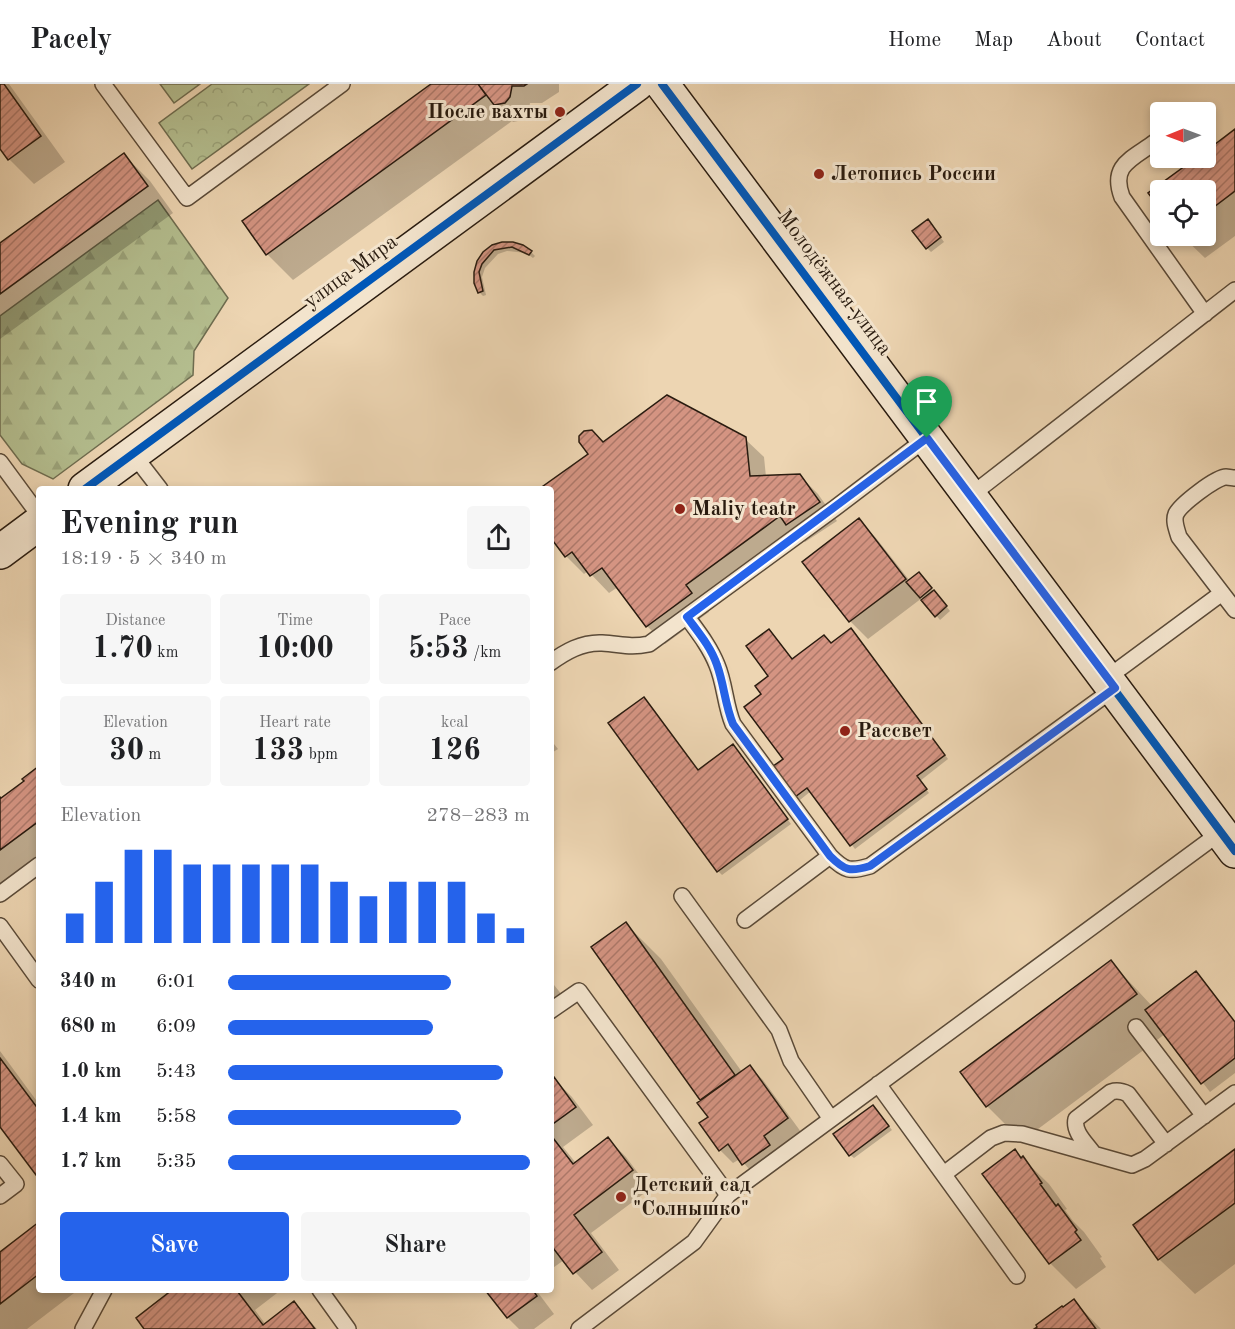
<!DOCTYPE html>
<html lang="en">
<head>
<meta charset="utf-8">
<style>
  :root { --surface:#fff; --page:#f6f6f6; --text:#202124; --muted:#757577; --line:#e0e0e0; --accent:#2563eb }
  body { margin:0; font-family:"Old Standard TT",serif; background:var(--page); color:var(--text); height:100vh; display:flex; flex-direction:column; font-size:22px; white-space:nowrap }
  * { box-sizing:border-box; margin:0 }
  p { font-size:20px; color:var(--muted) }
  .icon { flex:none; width:33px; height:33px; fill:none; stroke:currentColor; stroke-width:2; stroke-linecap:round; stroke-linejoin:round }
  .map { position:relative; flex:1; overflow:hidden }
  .side { position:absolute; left:36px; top:402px; width:518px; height:807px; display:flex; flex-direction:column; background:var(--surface); border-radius:6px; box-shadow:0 3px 9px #0003 }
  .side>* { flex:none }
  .needle { width:39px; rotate:269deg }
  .controls { position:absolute; left:1150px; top:18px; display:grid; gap:12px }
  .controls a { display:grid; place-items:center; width:66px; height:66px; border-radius:6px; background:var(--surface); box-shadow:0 3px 9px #0003; font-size:30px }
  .pin { position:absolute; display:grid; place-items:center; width:51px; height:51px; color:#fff; margin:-62px -26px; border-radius:50% 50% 50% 0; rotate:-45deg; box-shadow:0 0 6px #0007 }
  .pin .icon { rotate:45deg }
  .round { display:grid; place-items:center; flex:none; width:63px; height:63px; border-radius:6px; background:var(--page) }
  .overview { display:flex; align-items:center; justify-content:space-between; height:102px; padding:0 24px }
  h1 { font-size:33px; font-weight:700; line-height:45px }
  .stats { display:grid; grid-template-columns:repeat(3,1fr); gap:9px; height:102px; padding:6px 24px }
  .stats div { display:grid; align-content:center; border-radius:6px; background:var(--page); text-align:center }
  .stats b { font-size:30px; font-weight:700 }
  .stats small { font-size:16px; font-weight:400 }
  .stats p { font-size:16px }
  .chart { height:168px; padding:12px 24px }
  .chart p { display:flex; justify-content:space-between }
  .chart svg { width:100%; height:108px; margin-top:6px; stroke:var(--accent); stroke-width:6 }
  .button { display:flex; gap:12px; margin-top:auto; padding:12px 24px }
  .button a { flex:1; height:69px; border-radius:6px; background:var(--accent); color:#fff; font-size:24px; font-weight:700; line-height:69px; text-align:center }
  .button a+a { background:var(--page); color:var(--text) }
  ul { padding:0 24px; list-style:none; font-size:20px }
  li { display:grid; grid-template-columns:96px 72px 1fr; align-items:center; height:45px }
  li i { height:15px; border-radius:8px; background:var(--accent) }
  header { display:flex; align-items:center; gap:36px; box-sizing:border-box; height:84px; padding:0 30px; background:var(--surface); border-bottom:2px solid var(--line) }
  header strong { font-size:28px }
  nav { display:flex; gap:33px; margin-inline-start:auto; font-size:21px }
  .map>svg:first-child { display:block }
</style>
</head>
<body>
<header>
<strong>Pacely</strong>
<nav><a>Home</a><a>Map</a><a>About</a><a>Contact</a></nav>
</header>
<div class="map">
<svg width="1235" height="1245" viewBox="0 0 1235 1245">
  <defs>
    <pattern id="forest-firs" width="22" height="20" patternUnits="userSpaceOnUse" patternTransform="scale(1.5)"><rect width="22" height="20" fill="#b4be8f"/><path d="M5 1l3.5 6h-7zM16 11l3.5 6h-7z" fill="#9ba37a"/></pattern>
    <pattern id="park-crowns" width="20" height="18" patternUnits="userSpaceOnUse" patternTransform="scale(1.5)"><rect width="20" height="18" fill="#b4be8f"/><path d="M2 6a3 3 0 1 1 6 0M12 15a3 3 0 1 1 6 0" fill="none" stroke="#9ba37a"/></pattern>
    <pattern id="building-hatch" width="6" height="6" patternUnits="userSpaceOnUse" patternTransform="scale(1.5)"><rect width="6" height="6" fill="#d49482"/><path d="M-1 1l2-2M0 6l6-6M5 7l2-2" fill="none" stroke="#ac7869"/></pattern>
  </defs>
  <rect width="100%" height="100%" fill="#edd5b2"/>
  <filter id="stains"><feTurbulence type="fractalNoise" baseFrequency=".00333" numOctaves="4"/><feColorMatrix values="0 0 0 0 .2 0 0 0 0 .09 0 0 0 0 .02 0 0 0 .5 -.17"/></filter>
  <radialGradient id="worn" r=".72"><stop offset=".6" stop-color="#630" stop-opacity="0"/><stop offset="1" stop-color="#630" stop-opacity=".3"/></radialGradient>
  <path fill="url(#forest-firs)" stroke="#6e6c4f" stroke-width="1.5" d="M158,116L228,214L194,267L193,291L53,395L22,380L0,351V232Z"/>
  <path fill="url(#park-crowns)" stroke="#6e6c4f" stroke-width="1.5" d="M212,0H309L192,85L159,39Z"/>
  <path fill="#b4be8f" stroke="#6e6c4f" stroke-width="1.5" d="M160,0H200L174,19Z"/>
  <path fill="#0003" d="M0,0H9L65,78L34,100L9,75L0,63Z
    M434,0H559V8L542,19H530L528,31L523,36L513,38L512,37L293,196L267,170Z
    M1235,47V152L1205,174L1182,152H1206V106H1161V124L1150,109L1199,74H1206V68Z
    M124,71L150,97L173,129L0,255V161Z
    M932,141L944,158L931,168L927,164Z
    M502,159L531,168L535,172L533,174L526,169L507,167L498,170L485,184L482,193L486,211L483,212L479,208L478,178Z
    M745,355L764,373L766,393L800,392L818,410L837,437L805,458L797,450L703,519L709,528L665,560L647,542L618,503L609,509L588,487L584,490L566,472L550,405H541L603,360Z
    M859,436L876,454L910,497L923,494L950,527L940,536L922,514L868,555L850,537L804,478Z
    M855,550L948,675L920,697L929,709L855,765L811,707L800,716L796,712L763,611L792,577Z
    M550,655L558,665L550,670Z
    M737,666L791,740L722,791L718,787L698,688Z
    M39,684V782L0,812V716L26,698Z
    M626,840L661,875L742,988L750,983L763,996L801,1048L776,1066L782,1075L757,1094L740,1075L733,1079L720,1066L703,1016L593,864Z
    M1111,878L1152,922L1196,889L1235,938V989L1210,1008L1165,950L1022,1057L987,1022Z
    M550,896L571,922L550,938Z
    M0,967L39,1020V1093L0,1040Z
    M554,995L572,1013L593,1041L563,1063L576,1079L608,1055L626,1073L650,1105L591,1149L619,1186L592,1206L564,1176L550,1186V998Z
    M877,1027L892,1046L854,1074L850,1071Z
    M1015,1067L1049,1100L1067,1125L1065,1126L1073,1137L1084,1148L1102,1173L1100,1174L1106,1183L1076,1205L1050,1179Z
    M1235,1067V1180L1195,1210L1159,1175Z
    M39,1140V1206H78L27,1245H0V1170Z
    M175,1206H281L255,1226L266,1241L294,1219L317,1245H146Z
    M487,1206H536L554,1230L534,1245H519L508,1234Z
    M1074,1217L1101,1245H1037L1063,1225Z"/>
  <path fill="url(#building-hatch)" stroke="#291b0f" stroke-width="1.5" d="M0,0H4L41,52L8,76L0,65Z
    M431,0H478L486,11L266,171L242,137Z
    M478,0H527L524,2H512L510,13L505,19L494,21Z
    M1235,45V107L1206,129V106H1161V126L1148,109L1196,74H1206V67Z
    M124,69L148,102L0,210V159Z
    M928,135L941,153L926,165L912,147Z
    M502,158H513L523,161L532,167L529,171L512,163L494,166L482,180L479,188L483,207L478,209L474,199V188L477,177L483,168L492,161Z
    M667,311L746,353L750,392L800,390L820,418L786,441L780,432L686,501L692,509L646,543L602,484L590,492L572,468L565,473L550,453V405H539L588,370L579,358V352L584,347L592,346L603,358Z
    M859,434L906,495L849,538L802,478Z
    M919,488L932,504L920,514L906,498Z
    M934,506L947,522L935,533L921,516Z
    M851,544L945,671L917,692L927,705L850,762L807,704L795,713L772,683L783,675L744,623L761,610L755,602L768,592L746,562L769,545L792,575L824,551L831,559Z
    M644,613L698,686L733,660L788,735L717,788L608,639Z
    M39,682V737L0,766V713L1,714L24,697L22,695Z
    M626,838L735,991L700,1016L591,863Z
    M1111,876L1137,910L986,1023L960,988Z
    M1196,887L1235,938V974L1201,1000L1145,926Z
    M0,974L39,1026V1095L0,1043Z
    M750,981L788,1034L764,1052L770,1061L742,1081L728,1060L719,1067L699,1039L708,1033L697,1019Z
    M554,993L576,1023L550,1042V996Z
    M873,1021L889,1042L849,1072L833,1050Z
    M550,1050L573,1080L608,1053L633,1086L574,1131L602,1168L573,1190L550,1160Z
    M1015,1065L1021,1074L1023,1072L1042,1099L1040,1100L1056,1122L1058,1120L1077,1146L1075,1148L1081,1156L1049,1180L982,1090Z
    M1235,1065V1119L1158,1176L1133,1141Z
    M39,1138V1190L0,1220V1168Z
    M172,1206H240L238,1208L263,1241L294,1217L315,1245H144L136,1234Z
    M485,1206H533L537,1212L507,1234Z
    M1074,1215L1096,1245H1034L1037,1243L1036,1241L1062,1222L1063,1223Z"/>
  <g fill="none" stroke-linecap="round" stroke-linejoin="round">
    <defs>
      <path id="lane" d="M103,0L187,114L342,0
        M1155,58C1132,75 1110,81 1122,113L1205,230
        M133,370L160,405
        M0,378L39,431
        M1235,394C1233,394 1227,393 1226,393C1216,393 1180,421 1176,430C1173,437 1177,446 1179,453L1235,526
        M970,412L1235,206
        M687,533C698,548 710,563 717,581C725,600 725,621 733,640L830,772C845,787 850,788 870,782L1115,604
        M550,579C565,568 582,558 602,559C621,560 629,564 649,560L835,424L927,354
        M1107,594L1222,509
        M0,810L39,781
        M682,812L779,946L791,977L831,1035
        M745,836L830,772
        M0,842L39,896
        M550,927L579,907L728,1111
        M1136,943L1204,1032
        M878,1000L1017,1192
        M1093,1069C1086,1059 1073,1048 1076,1035L1111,1008C1117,1006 1122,1007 1128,1010L1166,1060
        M0,1080L16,1100L0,1112
        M944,1090L991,1054L1004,1049L1022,1050L1132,1081L1145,1075L1235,1009
        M320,1206L348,1245
        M83,1245L104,1206
        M579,1245L694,1158L728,1111L1221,748"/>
      <path id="secondary" d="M662,0L1235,767
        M85,405L637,0
        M0,468L39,439"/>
    </defs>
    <use href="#lane" stroke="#5a4a38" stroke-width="18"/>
    <use href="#secondary" stroke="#291b0f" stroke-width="36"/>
    <use href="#lane" stroke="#f3e4cd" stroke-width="15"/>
    <use href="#secondary" stroke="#f3e4cd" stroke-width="33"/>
    <defs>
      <path id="cycleway" d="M662,0L1235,767
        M85,405L637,0"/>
    </defs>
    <use href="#cycleway" stroke="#f3e4cd" stroke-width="11"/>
    <use href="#cycleway" stroke="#0057b8" stroke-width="8"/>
  </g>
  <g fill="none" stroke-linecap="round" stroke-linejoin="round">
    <defs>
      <path id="route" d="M927,354L1115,604L870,782C850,788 845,787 830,772L733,640C725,621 724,600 717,581C711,563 698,548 687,533Z"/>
    </defs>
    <use href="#route" stroke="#fff" stroke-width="12"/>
    <use href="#route" stroke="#2563eb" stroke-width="8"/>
  </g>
  <g fill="#8f2418" stroke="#f3e4cd" stroke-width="2">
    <circle cx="560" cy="28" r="6"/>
    <circle cx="819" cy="90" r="6"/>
    <circle cx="680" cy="425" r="6"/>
    <circle cx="845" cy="647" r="6"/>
    <circle cx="621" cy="1113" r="6"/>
  </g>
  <g text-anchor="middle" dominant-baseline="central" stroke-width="6" stroke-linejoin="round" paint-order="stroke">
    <g font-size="21" font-weight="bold" fill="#291b0f" stroke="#f3e4cd" text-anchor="start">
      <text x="548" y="28" text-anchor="end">После вахты</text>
      <text x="831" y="90">Летопись России</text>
      <text x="692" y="425">Maliy teatr</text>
      <text x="857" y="647">Рассвет</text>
      <text x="633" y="1101">Детский сад<tspan x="633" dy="24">"Солнышко"</tspan></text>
    </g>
    <g font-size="21" fill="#291b0f" stroke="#f3e4cd">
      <text transform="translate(351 188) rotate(-36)">улица Мира</text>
      <text transform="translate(834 199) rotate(53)">Молодёжная улица</text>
    </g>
  </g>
  <rect width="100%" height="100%" filter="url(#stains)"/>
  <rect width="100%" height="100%" fill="url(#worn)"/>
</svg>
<div class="controls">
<a><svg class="needle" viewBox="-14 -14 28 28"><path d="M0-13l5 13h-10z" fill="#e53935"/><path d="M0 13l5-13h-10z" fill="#757577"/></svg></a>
<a><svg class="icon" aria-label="locate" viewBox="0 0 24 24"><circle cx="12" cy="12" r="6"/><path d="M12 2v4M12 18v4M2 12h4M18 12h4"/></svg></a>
</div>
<div class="pin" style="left:927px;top:354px;background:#1e9e55"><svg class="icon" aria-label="arrive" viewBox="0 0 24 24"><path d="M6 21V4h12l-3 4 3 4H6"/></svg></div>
<section class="side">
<div class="overview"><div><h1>Evening run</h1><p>18:19 · 5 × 340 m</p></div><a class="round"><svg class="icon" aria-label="share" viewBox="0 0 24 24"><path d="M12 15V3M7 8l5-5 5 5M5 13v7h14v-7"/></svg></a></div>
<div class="stats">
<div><p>Distance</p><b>1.70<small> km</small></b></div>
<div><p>Time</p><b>10:00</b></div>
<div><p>Pace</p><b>5:53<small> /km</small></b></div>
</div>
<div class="stats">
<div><p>Elevation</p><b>30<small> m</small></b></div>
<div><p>Heart rate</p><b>133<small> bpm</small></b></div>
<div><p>kcal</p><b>126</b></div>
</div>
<div class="chart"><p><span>Elevation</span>278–283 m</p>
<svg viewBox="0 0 160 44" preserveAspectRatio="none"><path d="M5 44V32M15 44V19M25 44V6M35 44V6M45 44V12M55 44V12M65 44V12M75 44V12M85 44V12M95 44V19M105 44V25M115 44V19M125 44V19M135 44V19M145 44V32M155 44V38"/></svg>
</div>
<ul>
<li><b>340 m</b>6:01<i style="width:74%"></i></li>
<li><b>680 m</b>6:09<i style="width:68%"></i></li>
<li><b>1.0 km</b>5:43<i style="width:91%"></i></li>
<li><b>1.4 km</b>5:58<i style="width:77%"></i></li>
<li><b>1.7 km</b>5:35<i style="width:100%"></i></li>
</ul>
<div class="button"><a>Save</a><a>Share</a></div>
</section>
</div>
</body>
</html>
